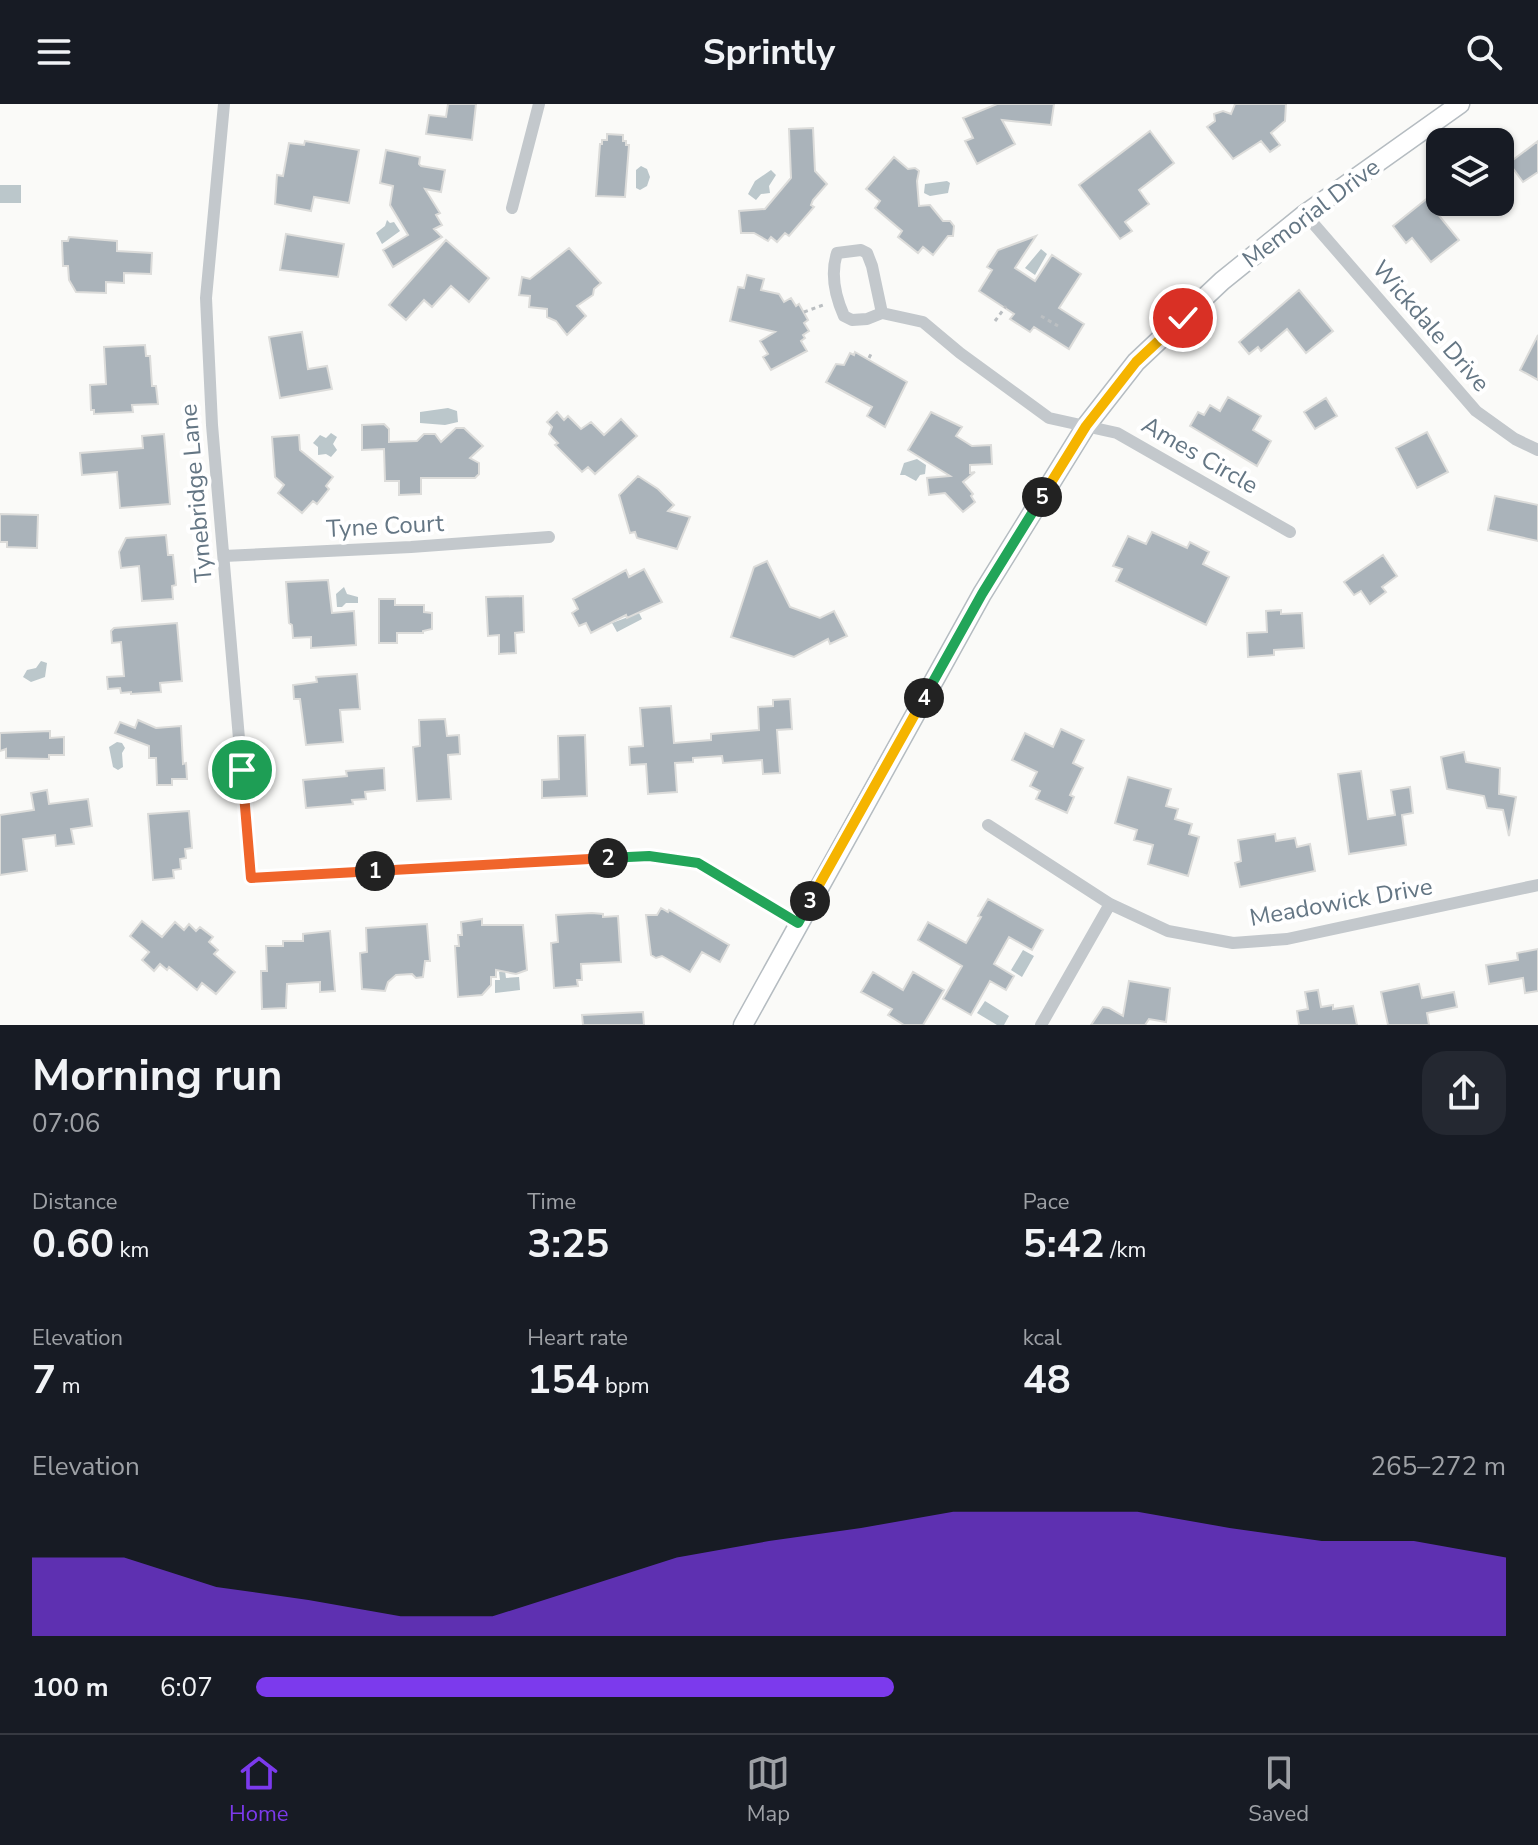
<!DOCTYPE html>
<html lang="en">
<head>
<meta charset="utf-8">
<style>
  :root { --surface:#171b24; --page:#242831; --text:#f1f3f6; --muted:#9ea1a6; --line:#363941; --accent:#7c3aed }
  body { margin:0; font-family:"Nunito Sans",sans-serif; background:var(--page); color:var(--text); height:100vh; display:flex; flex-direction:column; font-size:30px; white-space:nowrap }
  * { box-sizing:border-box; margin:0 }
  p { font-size:26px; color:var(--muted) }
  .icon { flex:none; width:44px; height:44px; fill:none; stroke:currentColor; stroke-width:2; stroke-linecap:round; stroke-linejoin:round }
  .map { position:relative; height:921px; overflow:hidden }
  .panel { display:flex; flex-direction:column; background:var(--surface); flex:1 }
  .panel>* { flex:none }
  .controls { position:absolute; left:1426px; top:24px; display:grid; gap:16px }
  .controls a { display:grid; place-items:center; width:88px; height:88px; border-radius:16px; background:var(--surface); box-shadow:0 2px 6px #0004; font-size:40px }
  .pin { position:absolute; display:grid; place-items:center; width:68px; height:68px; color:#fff; margin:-34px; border:4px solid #fff; border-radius:50%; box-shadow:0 2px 8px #0007 }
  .km { position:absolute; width:40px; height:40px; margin:-20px; border-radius:50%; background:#222; color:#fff; font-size:22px; line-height:40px; text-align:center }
  .round { display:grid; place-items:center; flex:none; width:84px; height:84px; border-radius:24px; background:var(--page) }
  .summary { display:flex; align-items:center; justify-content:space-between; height:136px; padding:0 32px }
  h1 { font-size:44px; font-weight:700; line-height:60px }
  .metrics { display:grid; grid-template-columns:repeat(3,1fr); gap:12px; height:136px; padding:8px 32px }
  .metrics div { display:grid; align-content:center }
  .metrics b { font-size:40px; font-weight:700 }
  .metrics small { font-size:22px; font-weight:400 }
  .metrics p { font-size:22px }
  .chart { height:224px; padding:16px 32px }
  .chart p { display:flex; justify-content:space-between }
  .chart svg { width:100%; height:144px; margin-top:8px; fill:var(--accent); opacity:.7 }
  ul { padding:0 32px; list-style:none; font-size:26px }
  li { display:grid; grid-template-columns:128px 96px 1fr; align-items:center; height:60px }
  li i { height:20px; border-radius:10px; background:var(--accent) }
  header { display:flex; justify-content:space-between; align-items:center; height:104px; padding:0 32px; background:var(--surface); font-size:36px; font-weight:700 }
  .tab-bar { display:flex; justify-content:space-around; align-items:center; height:112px; border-top:2px solid var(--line); background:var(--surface); font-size:22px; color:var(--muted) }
  .tab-bar a { display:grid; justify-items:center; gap:4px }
  .tab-bar .on { color:var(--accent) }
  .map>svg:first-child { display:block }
</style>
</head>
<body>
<header><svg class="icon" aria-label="menu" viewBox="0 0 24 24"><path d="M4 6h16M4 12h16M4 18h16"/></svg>Sprintly<svg class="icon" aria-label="search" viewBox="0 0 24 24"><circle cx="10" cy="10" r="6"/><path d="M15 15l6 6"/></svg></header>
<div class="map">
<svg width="1538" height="921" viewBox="0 0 1538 921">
  <rect width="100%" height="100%" fill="#fafaf8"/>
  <path fill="#bbc7cb" d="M641,62L647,65L650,73L647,82L640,86L636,84V66Z
    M771,66L776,71L769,82L770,89L761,90L756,96L748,90L755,77Z
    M947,77L950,79L948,89L930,92L924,89L925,80Z
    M0,81H21V99H0Z
    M387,116L390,119L394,118L400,127L382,140L376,129L385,122Z
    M1041,145L1047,150L1035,171L1025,164Z
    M448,304L457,307L458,318L445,321L420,319V308Z
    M331,329L337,333L333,340L337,346L331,353L326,350L318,351V343L313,339L320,331L326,334Z
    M917,355L926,361L925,370L920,371L916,377L905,371H900L904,359Z
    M344,483L347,490L358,493V499H346L342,503H337L336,490Z
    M639,509L642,515L617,528L612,519Z
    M41,557L47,559L45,573L31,578L23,573L27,566L36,564Z
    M117,638L122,639L125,644L122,649L123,663L118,666L113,663L109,643Z
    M1023,846L1034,852L1022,873L1011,866Z
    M505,867L506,874L519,873L520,886L495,889V876H500L499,868Z
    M985,897L1009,912L1004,921H997L977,909Z"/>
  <path fill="#aab3ba" stroke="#dcdcda" stroke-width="2" d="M448,0H476L472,36L426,30L429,11L446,13Z
    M997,0H1054L1051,21L1002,16L1015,40L977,60L965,37L973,34L963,14Z
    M1235,0H1286L1285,17L1271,29L1280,41L1270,48L1261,37L1233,55L1207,23L1215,17L1214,10L1223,7L1231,10Z
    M813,24L815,67L827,80L813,96L811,101L814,103L789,132L785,129L777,138L771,133L768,137L754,129H741L739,107L765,105L791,74L789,25Z
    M1150,27L1174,59L1139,86L1149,100L1125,118L1132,127L1120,135L1079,81Z
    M607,30L623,31V37H626V41H629L625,93L596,92L600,40H602V36H607Z
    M305,37L359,46L349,99L314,93L311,107L275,100L277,71L283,72L289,39L304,41Z
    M1538,37V68L1523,78L1509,59Z
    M386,46L420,53L419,60L421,62L445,66L441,88L425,85L440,109L436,111L442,121L434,125L442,133L393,163L383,146L408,131L390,101L393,82L380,79Z
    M894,53L908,65L915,64L919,67L917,77L919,102L930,101L943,117H950L954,122L953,132H948L933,151L923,143L918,149L898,133L902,127L875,104L880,97L866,85Z
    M1440,84V105L1436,108L1459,136L1431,158L1412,134L1406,139L1393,122Z
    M286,130L344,140L338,173L280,166Z
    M1036,132L1015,164L1035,177L1052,151L1081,170L1059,204L1084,220L1069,245L1034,223L1030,228L1010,215L1014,210L979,187L992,166L987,163L998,146Z
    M69,133L117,137V147L152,149L151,170L124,169V179L106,178V189L76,188L69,176L68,162H63L62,137H68Z
    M446,136L489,174L469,198L451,182L432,203L424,196L406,216L389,201Z
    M569,144L601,179L594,185L593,191L577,202L586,212L567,231L556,217L547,213V205L529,203L530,192L519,191L522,173L530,175Z
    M747,171L764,175L761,186L779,190L784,198L791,194L796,202L799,200L808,216L804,219L809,227L803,231L805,234L801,237L807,247L771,266L763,253L768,250L760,237L775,228L730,217L738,183L744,184Z
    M1299,186L1333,227L1306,249L1287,225L1261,247L1258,243L1249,250L1239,238Z
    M302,228L308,265L327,262L332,285L280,294L269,233Z
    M1538,231V276L1520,266Z
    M145,241L146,252H150L152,282H156L158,300L132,301L133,308L94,310V306H91L90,281L106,280L104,243Z
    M855,248L907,278L885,323L867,312L872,303L826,278L836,260L844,261L850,249L854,251Z
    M1228,293L1261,312L1253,326L1271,337L1257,362L1190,322L1198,308L1204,311L1210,301L1220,307Z
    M1326,294L1337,312L1315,325L1304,308Z
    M557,308L564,316L568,312L581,325L591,318L604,331L621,315L637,332L595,370L588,363L582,368L555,341L558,339L549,330L552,323L547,318Z
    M931,308L962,323L956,332L972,342L991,341L992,360L970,361V369L975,368L963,378L973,390L971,392L975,398L963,408L945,389L929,391L927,374L950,372L908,346Z
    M384,320L389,325V338L417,337L424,330H435L441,338L456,324H464L483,342L470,354L479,359V370L475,374H421V390L399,391V377H385L384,345L362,346V321Z
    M1427,328L1448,368L1417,384L1396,344Z
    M164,330L170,400L120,404L117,368L82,371L80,349L143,344L142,332Z
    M299,331L300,346L333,373L326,382L329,385L317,400L313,397L302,409L278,389L284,381L275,373L272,333Z
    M638,372L658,385L674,401L668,407L690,413L677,445L637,434L635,428L630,429L619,391Z
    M1495,392L1538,401V437L1488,426Z
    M0,410L38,411L37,444L7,443V438H0Z
    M1152,428L1187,444L1190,438L1209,448L1203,460L1229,473L1206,521L1116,477L1122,465L1113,462L1128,432L1146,440Z
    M166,431L168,451H173L176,481L172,482L173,495L142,497L139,462L121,464L119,448L126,434Z
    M1383,451L1397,472L1382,483L1386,488L1370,500L1361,487L1354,491L1344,478Z
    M767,457L790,503L820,514L834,507L847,532L830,540L828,535L794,553L731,533L754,463Z
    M644,465L662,498L627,514L626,511L591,529L586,519L579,522L572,509L578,505L573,495L626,466L629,473Z
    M328,476L332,509L354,507L356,541L311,544V533L293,534L292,521L289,519L286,478Z
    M523,492L524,528L515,529L516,549L499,550V531L488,532L486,493Z
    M379,495H395V501H424V508L432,509V525L423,527V529H397V539H379Z
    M1281,506V510L1302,509L1304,544L1274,546V551L1248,553L1247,529L1267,528L1266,507Z
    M177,519L182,577L160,579L161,588L131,590V588L121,589L120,584L108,585L107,573L124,572L121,538L112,539L111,527L114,524Z
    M357,570L360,605L340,606L343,638L306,641L300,595H294L293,581L317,578L316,573Z
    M790,595L792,625L777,626L780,669L763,670L762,656L723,659L722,652L693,654V658L675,659L677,688L648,690L646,660L630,661L629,643L643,642L640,604L671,602L674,639L711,636V630L759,626L758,603L773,602V596Z
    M445,615L447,632L459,631L460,650L448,651L451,695L417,697L413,643L420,642L419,616Z
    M138,616L156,624L181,622L183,660L186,659L187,675H172V681H157L156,654H149V642L115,629L120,618L135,624Z
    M1061,625L1084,636L1073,659L1083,664L1070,691L1074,693L1067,709L1036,695L1040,687L1030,682L1037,668L1012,656L1025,629L1053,643Z
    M50,627V634L64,633V651H49V655L6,654V645L0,647V629Z
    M585,631L587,692L542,694V676L559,675L558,632Z
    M1464,648L1466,658L1500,664L1499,690L1516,693L1509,732L1503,706L1487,704L1484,692L1447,685L1441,653Z
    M384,664L385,686L365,688L366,695L352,696L353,700L306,704L303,676L347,672L346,667Z
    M1361,667L1368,715L1395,711L1391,686L1410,683L1413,709L1402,711L1406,741L1349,750L1338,670Z
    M1128,673L1171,685L1166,702L1178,705L1175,715L1192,720L1189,730L1199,733L1188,772L1148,760L1153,741L1134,736L1137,726L1115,719Z
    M47,686L49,700L88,695L92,722L71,725L74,740L56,742L55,731L23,735L27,767L0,771V711L34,706L31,689Z
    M189,707L192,744L185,745L186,754L180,755L181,765L173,766L174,774L153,776L148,710Z
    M1275,730L1276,737L1295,734L1297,743L1310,740L1315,767L1240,783L1235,759L1241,757L1238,736Z
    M988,795L1043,826L1032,846L1009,833L994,860L1014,872L1006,886L990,877L971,911L943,895L962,862L918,836L928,818L966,839L981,813L978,812Z
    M661,804L668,808L669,806L729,841L720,858L702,848L690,868L662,852L656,854L651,851L646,811H657Z
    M592,809L603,810V813L618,812L621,858L581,860L582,876H577L578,882L554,884L551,839L558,838L556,811Z
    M482,815V821H523L527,866L516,870L496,866V873H491V881L482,891L458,893L455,842H459L458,831H462L461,818Z
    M142,817L162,833L175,818L184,826L189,820L196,827L200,823L213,833L209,838L218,846L214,850L235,868L216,890L202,879L197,886L169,863L167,866L160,860L154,867L142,856L149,848L130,832Z
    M427,820L430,857H425L423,873L416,874L412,870L396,871L388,878L385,887L362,885L360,849L367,848L366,824Z
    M330,827L335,887L320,888V878L287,880L286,904L262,905L261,867H267L266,842H283V837H303V830Z
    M1538,845V887L1525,889L1523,874L1489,880L1486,861L1518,856L1517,849Z
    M873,868L903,886L913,868L944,886L923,921H904L888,911L892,905L861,888Z
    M1129,877L1170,884L1166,918L1149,915L1145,921H1091L1103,903L1109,904L1123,912Z
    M1419,880L1422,894L1454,888L1457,903L1427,909L1429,921H1388L1381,888Z
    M1318,886L1321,903L1333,901V905L1353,902L1357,921H1299L1297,907L1308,905L1305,888Z
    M643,908L644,921H583L582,911Z"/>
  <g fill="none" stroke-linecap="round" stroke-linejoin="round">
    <defs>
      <path id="secondary" d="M743,921L982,490L1086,322L1136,258L1222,177L1305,110L1460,0"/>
    </defs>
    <use href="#secondary" stroke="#b5bcc1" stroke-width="21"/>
    <path stroke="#bbbfc2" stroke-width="3" stroke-dasharray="4 4" stroke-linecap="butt" d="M804,208L826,200
      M1041,212L1058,222
      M995,217L1006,202
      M869,254L872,248"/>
    <path stroke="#c3c8cc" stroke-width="12" d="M224,0L206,194L212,321L251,774L649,752L698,759L798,819
      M512,104L539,0
      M1305,110L1476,307L1515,335L1538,346
      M882,209L872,162L867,149L861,146L837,149C830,171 835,192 844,212L852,216L867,215L882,209L923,218L960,249L1049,314L1117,329L1290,428
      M224,452L411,443L549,433
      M988,721L1110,800L1168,827L1233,839L1287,835L1538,781
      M1041,921L1110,800"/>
    <use href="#secondary" stroke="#fff" stroke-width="18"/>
  </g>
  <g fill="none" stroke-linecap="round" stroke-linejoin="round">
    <defs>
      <path id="split-1" d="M242,666L251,774L375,767"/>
      <path id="split-2" d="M375,767L608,754"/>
      <path id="split-3" d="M608,754L649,752L698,759L798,819L810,797"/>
      <path id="split-4" d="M810,797L924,594"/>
      <path id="split-5" d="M924,594L982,490L1042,393"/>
      <path id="split-6" d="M1042,393L1086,322L1136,258L1183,214"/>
    </defs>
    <use href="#split-1" stroke="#fff" stroke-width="16"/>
    <use href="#split-2" stroke="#fff" stroke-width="16"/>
    <use href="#split-3" stroke="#fff" stroke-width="16"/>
    <use href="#split-4" stroke="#fff" stroke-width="16"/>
    <use href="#split-5" stroke="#fff" stroke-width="16"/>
    <use href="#split-6" stroke="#fff" stroke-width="16"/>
    <use href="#split-1" stroke="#f0652b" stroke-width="10"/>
    <use href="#split-2" stroke="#f0652b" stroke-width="10"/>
    <use href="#split-3" stroke="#22a559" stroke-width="10"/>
    <use href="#split-4" stroke="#f5b400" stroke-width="10"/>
    <use href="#split-5" stroke="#22a559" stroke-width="10"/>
    <use href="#split-6" stroke="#f5b400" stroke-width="10"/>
  </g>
  <g text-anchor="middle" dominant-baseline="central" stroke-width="8" stroke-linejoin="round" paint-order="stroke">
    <g font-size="24" fill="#647684" stroke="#fff">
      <text transform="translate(1311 109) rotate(-37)">Memorial Drive</text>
      <text transform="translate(1431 222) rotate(49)">Wickdale Drive</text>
      <text transform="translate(1200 351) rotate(30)">Ames Circle</text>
      <text transform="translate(196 389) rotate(-95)">Tynebridge Lane</text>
      <text transform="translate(385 422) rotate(-3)">Tyne Court</text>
      <text transform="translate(1341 798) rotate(-10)">Meadowick Drive</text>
    </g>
  </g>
</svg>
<div class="controls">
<a><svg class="icon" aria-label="layers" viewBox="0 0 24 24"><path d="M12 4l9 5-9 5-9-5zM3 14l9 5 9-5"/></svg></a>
</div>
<div class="pin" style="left:242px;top:666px;background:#1e9e55"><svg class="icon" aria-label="arrive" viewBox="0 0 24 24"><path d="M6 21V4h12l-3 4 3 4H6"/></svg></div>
<div class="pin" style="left:1183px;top:214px;background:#d93025"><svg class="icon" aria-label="check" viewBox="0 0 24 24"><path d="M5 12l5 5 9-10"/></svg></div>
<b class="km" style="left:375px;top:767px">1</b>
<b class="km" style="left:608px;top:754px">2</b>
<b class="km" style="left:810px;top:797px">3</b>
<b class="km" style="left:924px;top:594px">4</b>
<b class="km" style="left:1042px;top:393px">5</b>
</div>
<section class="panel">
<div class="summary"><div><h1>Morning run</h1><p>07:06</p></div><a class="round"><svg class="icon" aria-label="share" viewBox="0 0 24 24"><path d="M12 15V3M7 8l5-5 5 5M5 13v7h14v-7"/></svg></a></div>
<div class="metrics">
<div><p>Distance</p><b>0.60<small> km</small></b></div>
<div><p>Time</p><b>3:25</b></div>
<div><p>Pace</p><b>5:42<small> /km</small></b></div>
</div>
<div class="metrics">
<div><p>Elevation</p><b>7<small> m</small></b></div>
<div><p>Heart rate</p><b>154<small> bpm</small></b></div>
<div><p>kcal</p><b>48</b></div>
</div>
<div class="chart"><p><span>Elevation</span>265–272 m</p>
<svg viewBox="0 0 160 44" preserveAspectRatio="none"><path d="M0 44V20L10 20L20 29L30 33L40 38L50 38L60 29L70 20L80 15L90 11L100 6L110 6L120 6L130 11L140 15L150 15L160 20V44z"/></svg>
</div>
<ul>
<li><b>100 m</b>6:07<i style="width:51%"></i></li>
</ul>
</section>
<nav class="tab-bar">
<a class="on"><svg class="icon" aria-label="home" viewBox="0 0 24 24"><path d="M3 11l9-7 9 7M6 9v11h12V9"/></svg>Home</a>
<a><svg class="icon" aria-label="map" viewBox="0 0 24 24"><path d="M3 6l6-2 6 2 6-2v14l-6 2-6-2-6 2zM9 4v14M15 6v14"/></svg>Map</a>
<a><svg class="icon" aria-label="saved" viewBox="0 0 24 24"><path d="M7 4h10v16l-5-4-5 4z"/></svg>Saved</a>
</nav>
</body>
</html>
